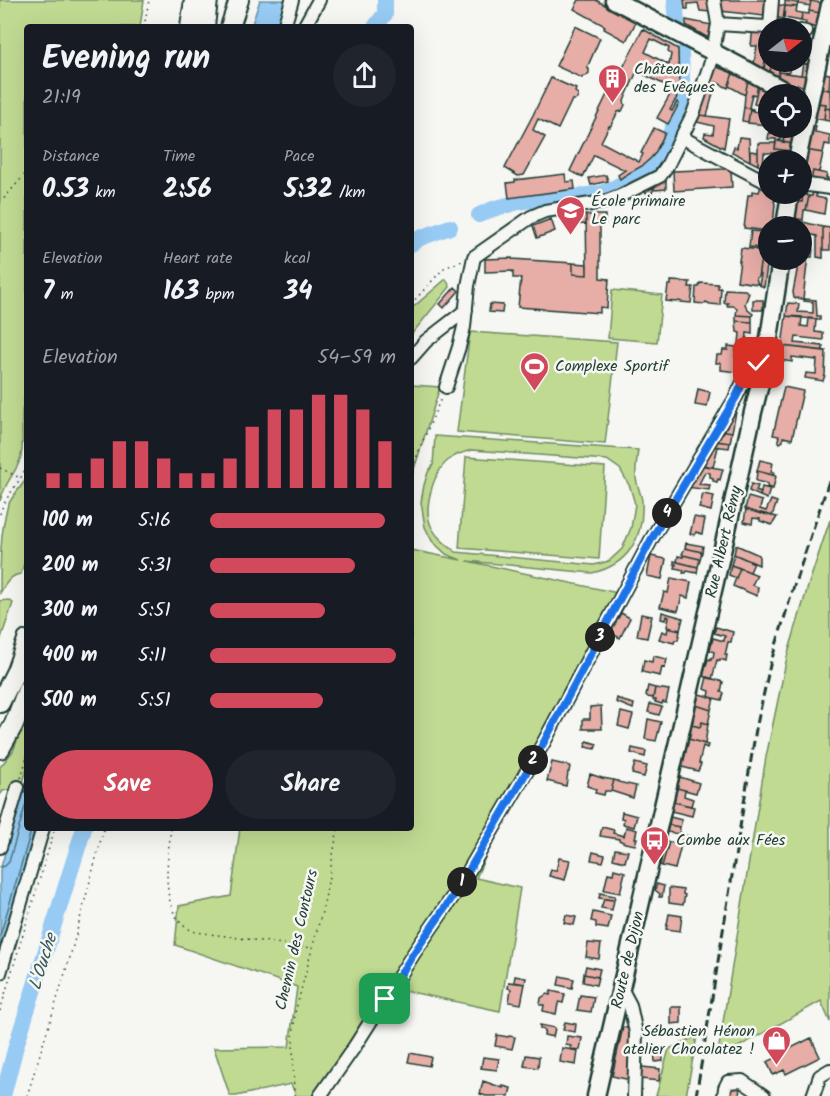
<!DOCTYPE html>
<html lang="en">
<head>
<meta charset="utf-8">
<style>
  :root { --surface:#171b24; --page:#20242c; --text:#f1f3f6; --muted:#9ea1a6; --accent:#d1495b }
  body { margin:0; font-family:Kalam,sans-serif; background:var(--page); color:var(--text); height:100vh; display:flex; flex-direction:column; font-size:22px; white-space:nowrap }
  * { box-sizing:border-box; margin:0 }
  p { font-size:20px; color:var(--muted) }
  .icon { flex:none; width:33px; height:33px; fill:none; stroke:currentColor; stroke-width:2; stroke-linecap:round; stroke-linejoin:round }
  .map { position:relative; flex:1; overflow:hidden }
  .sheet { position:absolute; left:24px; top:24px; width:390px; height:807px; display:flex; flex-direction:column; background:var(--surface); border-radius:6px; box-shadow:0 6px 24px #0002 }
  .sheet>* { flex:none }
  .needle { width:39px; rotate:73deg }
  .buttons { position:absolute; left:758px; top:18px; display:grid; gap:12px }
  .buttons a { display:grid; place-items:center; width:54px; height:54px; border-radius:50%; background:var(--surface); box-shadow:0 6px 24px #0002; font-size:30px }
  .pin { position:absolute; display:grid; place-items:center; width:51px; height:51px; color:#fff; margin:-26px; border-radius:12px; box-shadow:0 3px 9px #0006 }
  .km { position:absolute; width:30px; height:30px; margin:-15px; border-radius:50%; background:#222; color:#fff; font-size:16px; line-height:30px; text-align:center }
  .round { display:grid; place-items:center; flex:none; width:63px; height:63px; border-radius:32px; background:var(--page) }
  .headline { display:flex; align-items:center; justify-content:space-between; height:102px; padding:0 18px }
  h1 { font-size:33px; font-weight:700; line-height:45px }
  .metrics { display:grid; grid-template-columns:repeat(3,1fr); gap:9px; height:102px; padding:6px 18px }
  .metrics div { display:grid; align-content:center }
  .metrics b { font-size:26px; font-weight:700 }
  .metrics small { font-size:16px; font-weight:400 }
  .metrics p { font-size:16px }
  .chart { height:168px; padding:12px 18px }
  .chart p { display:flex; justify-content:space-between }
  .chart svg { width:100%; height:108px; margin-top:6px; stroke:var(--accent); stroke-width:6 }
  .action { display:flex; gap:12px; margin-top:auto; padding:12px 18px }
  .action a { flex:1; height:69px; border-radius:36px; background:var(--accent); color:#fff; font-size:24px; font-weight:700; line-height:69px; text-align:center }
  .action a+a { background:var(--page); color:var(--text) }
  ul { padding:0 18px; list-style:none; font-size:20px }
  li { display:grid; grid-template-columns:96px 72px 1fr; align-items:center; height:45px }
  li i { height:15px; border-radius:8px; background:var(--accent) }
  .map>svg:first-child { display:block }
</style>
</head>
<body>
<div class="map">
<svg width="830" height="1096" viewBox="0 0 830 1096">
  <rect width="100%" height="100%" fill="#f6f6f2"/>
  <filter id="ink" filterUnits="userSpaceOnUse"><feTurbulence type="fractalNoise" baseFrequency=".0167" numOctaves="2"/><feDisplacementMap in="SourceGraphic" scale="12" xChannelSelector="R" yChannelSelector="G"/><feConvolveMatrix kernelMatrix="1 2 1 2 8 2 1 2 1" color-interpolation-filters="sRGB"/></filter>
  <g filter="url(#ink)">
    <path fill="#c0da92" stroke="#708c63" stroke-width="1.5" fill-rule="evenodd" d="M0,0H144L140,27H27V390C18,414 24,428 22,450C21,465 11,475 5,488C3,492 1,497 0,501Z
      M446,279L450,287L411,335V309Z
      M612,290L662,295L657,342L608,338Z
      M470,332L617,342L605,444L457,432Z
      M411,385L440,387L411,479Z
      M435,436L638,450C637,459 635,470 636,478C637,486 641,493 642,501C644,537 629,565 592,573L467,561L618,593L511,799L476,878L520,888L500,1011L397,989L318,1096H296L291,1084L236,1096H230L214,1048L289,1047L297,987L175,945L179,906L231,896L240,828H411V550L461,560L446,554L432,541L425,527L421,502L424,485L428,472L433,465ZM472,450L607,460L620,469L630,487L635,504L631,528L622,549L609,561L594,565L456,552C447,545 438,539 432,528C422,510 433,471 450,459C456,454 464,452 472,450Z
      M466,457L605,467L599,559L459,548Z
      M27,478V554L21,574C10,575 6,584 0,593C0,564 0,531 8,505C13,495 21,487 27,478Z
      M830,520V1022L821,1001L731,1051L719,1047L766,757L787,657L809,583Z
      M9,600L13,603L0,641V601Z
      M27,715V769L22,786L3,791L0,795V767L13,751Z
      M697,1036L686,1096H656L669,1049Z"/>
    <path fill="#97cbf4" stroke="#6792a7" stroke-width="1.5" d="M260,0H285L277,27H251Z
      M27,779V828H39L0,957V870Z"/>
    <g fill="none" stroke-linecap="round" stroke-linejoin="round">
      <path stroke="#4f7681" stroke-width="1.5" d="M0,867L5,866L9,862L27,800
        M0,936L32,828"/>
      <path stroke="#97cbf4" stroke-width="16" d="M675,0L677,22
        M375,27L385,14V0
        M479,215L493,209L515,203L542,198L574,197L602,193L614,188L644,171L653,163L664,148L683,104L681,54
        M411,244L420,238L450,227
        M3,1096L16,1046L84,828"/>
    </g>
    <path fill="#e7ada7" stroke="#1f3d34" stroke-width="1.5" fill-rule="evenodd" d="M579,0H596L636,22L626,41L604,29L605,26L574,9Z
      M684,0H709L711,12L700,11L698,3L688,4V9H685Z
      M718,0H765L764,16L720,11Z
      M799,0L811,1L810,6L798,4Z
      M785,1L798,3L797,7L785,6Z
      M811,1L822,3L820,13L809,11Z
      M774,4L785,6L783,19L774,17Z
      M785,6L797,7L796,12L802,13L801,21L784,18Z
      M809,11L821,13L818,28L805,25L806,22L801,21L802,13L809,14Z
      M686,20L712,25L708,38L686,25Z
      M575,26L600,38L587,68L589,69V73L586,76H583L582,78L556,66Z
      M753,27L768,28V39H765L764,52H767L764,69L754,63L757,46H751Z
      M643,29L678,49L679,92L637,71L624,101L625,105L622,111L618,112L610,127L609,126L601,142L639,162L643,154L641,153L654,128L665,133L655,153L651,158L642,166L624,176L620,179L618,175L625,170L594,155L583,177L570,171L615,78L617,79ZM651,39L669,48L668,52L671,54L669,65L645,52Z
      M801,40L813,42L812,52H805V55L801,54Z
      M805,52H812L810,65L798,63L801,62V54L805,55Z
      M765,60L772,62L770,72L764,69Z
      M772,62H781L778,77L770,72Z
      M781,62L790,64L789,73L779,72Z
      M803,63L810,65L808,76L801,75Z
      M714,66L733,73L728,88L716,82L707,116L700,115Z
      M779,72L808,76L806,88L797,84L796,86L778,77Z
      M733,73L748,80L745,95L729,86L728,88Z
      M823,73L830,74L829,90L819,88Z
      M551,78L576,89L575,92L578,94V98L575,100H572L558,129L538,119L533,130L545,137L524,175L518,176L505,168L533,115Z
      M748,80L758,85L756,95L752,94L749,108L753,109V110L744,107L745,95Z
      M758,85L770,92L767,98H765L763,106L754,104Z
      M818,88L830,90V109L825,108L826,104L816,103Z
      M671,93L677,97L670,110L672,111L677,102L679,104L668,124L657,118Z
      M816,103L826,104L824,120L811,118Z
      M744,107L750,109L748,122L742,121Z
      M825,108L830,109V121L824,120Z
      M750,109L752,110V111L768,114V125L748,123Z
      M700,115L729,119L724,148L704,137L705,133L713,134L714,126L697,122Z
      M810,125L816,126L815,132L830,135V145L825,144L823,153L805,150Z
      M771,128H784V135L782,133L770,132Z
      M785,132L794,134L792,144L783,142Z
      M769,133L782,134L781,140H779L778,141L792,144L790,151L775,149L776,139H768Z
      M739,137L749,138L750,161L732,152L734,147L737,148Z
      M758,143H776L775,149L790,151L788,159L774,158V153H764L763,168L758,165Z
      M805,150L823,153L819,172L813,171L811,181L801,179V171Z
      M750,151L758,152V165L750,161Z
      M725,167L731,171L732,187L674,191L673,171L725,169Z
      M813,171L827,174L826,178H828L827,184L811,181Z
      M565,174L566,182L574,181L575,189L509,198L507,183L515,182V180Z
      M606,175L608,181L591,185L589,178Z
      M654,180H666V189L655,190L654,188L652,193L648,194L645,192L644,187Z
      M761,186L768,190V194H774L776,197V200L774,201L775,204L773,225L768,226V231L744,228L748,195H752V191L759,192Z
      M801,187L808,188L806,195L803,194L802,202L797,201V194H801Z
      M813,190L817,191L816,197L826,199L824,214L806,210L809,196H812Z
      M803,194L809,196L806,210H804L803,220L795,218L797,201L802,202Z
      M586,215V224L567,225L566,216Z
      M586,215H605V224H600V278L609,279L607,308L600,307V313L518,307L521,278H513V271L485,272V259L512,258V259L573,263V274L587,275Z
      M551,219L555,231L537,238L533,226Z
      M795,220L823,227V258L817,257V236L806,234V236L802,235L801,238V226H794Z
      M823,227L830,228V250H823Z
      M763,230L768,231V259L764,287L759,285L761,275H759V270L761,259H763L764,251L756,250L757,248H762Z
      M751,231L764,232L762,248L749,247Z
      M801,247L813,249L812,257L801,255Z
      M741,248L762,250L759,256L761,259L758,277L756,278L758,284L737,281L740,261H739Z
      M801,255L808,256L803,299L794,298L793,292L797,271V269H796L797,260H801Z
      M573,263L587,264V275L573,274Z
      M671,281L690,282L689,287H693L691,303L681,302L680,301L676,302L666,301L668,285H671Z
      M700,283L718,284V288H721L720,305L710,304L706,302L704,304L695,303L696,287H699Z
      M455,287L459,291L444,308L440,304Z
      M725,289L745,290L749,293L745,304L748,310L753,314L752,316L736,315L737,309L734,306H727L728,303H724Z
      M804,299L816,300L817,316H820V320L786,316L788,303L799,304L798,312L813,313V302L804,301Z
      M753,300H763V310H753Z
      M490,304L503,305L502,313L489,312Z
      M736,315L752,316V322L736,321Z
      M786,316L802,317L801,326L808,327L809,318L816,319L815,332L823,333V340L796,337L795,343L823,346V351L782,346Z
      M736,321L752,322V334L747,333L746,344H739L740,333L737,332Z
      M728,346L736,347L735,356H738L737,372L721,370V363H716L717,355H722L723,350H728Z
      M782,346L826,351L825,375L823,381L805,378L806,373L816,374L817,360L792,357V362L779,360Z
      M784,387L803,391L792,439L783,437V441L780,443L778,440L779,436L773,435Z
      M698,389L710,392L707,407L695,405Z
      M734,406L737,407L732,432L720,430Z
      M720,430L732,432L730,443L714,441Z
      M717,441L730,443L729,448L713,446Z
      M711,446L718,447L713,467L703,465L705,457Z
      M760,460L773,463L771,472H774L773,475L757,471Z
      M699,465L723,469L720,480L718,479L717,482L713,481V478L710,477V473L705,472L699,484L710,485L709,490L686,487Z
      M757,471L776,476L773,489L767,487L768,484L756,481Z
      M751,484L758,486L756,491L761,493L760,496L749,491Z
      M762,487L770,489L767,499L760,496Z
      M703,494L714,496L711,511L699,508Z
      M748,497L762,501L760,509L766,511L771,500L777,502L772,516L761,513V514L745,509Z
      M746,509L761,514V513L777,517L772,525L760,521V519L753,518L752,524L744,522Z
      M694,517L705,519L702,534L696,532L695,535L690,534Z
      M686,543L703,546L702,552L685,548Z
      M736,545L759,555V565L734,554Z
      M685,548L702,552L700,559L683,555L682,554Z
      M734,554L754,563L750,572L731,565Z
      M683,555L700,559L698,567L677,562L678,556L683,557Z
      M651,556L666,559L662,579L647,576Z
      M674,561L698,567L697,573L687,571L686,573H683L684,570L675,568L676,564H674Z
      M731,565L740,568L736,578L729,575Z
      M740,568L757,575L752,585L758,587L757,596L733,586Z
      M671,578L691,582L688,598L682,596L678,611L660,607L664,592L668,593Z
      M662,612L683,618L680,630L667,627L669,617L666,616L665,620L661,619Z
      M621,613L630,618L620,638L610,633Z
      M641,614L652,616L647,638L637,636Z
      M716,627L733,632L731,642H728L725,655H727L726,661L720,659V661L717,660L712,679L703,676L708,659L711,660V658H713L714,652L710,650L713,638L724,641L725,636L714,633Z
      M668,628L680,631L678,640H675L674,643L659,639L662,631L667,633Z
      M653,656L667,659L665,668L662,667L660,676L642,672L644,660L652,662Z
      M707,677L723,682L721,692L724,693L722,700L709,697L710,691L704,689Z
      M648,686L655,688L653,698L648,697L646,695Z
      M655,688L669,690L666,703L663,702L662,704L655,702L656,700H653Z
      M699,694L714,698L711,710L696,705Z
      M617,698L623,701L634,704L633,709L616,702Z
      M650,704L662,707L659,715L648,712Z
      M696,705L711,710L708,724L702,722L700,727L692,725Z
      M601,706L602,729H583V719H590V707Z
      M621,712L633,715L629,729L618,726Z
      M648,719L661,722L656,741L645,739Z
      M702,722L708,724L705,744L689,739L692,725L700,727Z
      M689,739L708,745L707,748L703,746L699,763L701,764L698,771L682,767Z
      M587,741L597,744L595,749L585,747Z
      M632,748L646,751L645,757L631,753Z
      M552,762L570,766L569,772H568L566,786L547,781Z
      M635,763L647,766L644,777L632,774Z
      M590,774L602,778L614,780L611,791H605L604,795L595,793L596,789L587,786Z
      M680,777L699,783L696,793L677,788Z
      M614,780L618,781V782L636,786L633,798L611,791Z
      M677,788L685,790L684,796L693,799L691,806L674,802Z
      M674,802L694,807L692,816L671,811Z
      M622,812L637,816L634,827L623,824L624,819L621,818Z
      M670,817L682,820L680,827L669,825Z
      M669,825L680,827L679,834L667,832Z
      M602,827L614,830L613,833L624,836L626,827L637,830L635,838H637L635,845L625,843L619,840V839L600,836Z
      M679,834L689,836L686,846L676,844Z
      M665,841L669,842L662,866L660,865Z
      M669,842L681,845L675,869L662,866Z
      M615,849L628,851L625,862L613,859Z
      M593,852L605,855L603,862L591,860Z
      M559,858L570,860L565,880L549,876L551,870L556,871Z
      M614,869L625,872L620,893L604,890L608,873L613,874Z
      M657,884L664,886L662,897H659L660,894L655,890Z
      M669,888L683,890V894L685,895L683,905L669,903Z
      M600,893L615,896L614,900L599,898Z
      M604,899L614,900L612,910L601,908Z
      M593,912L611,916L608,929L596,927V922L591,921Z
      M669,914L682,916L680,931L666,929Z
      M566,915L576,917L574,925L564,923Z
      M588,943L601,944L599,959L586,957Z
      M586,966L600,969L598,977L584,974Z
      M584,974L598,977L596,985L583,982Z
      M515,976L526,978L525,984L514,982Z
      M560,976L574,979L572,988L558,985Z
      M509,982L525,984L521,1004L509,1002L511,989L508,988Z
      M551,991L565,994L563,1003L559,1002L558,1004L556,1014L543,1011L544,1005H540L541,998L547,994L550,995Z
      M580,995L594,997L591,1012L577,1010Z
      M671,1007H681V1023L671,1024Z
      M565,1022L576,1024L575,1032L563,1030Z
      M540,1025L555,1028L553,1037L544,1035L545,1030L540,1029Z
      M623,1027L634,1030L635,1081L612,1076Z
      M497,1035L508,1037L509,1036L515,1037L512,1049L495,1046Z
      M567,1036L582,1038L580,1050L570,1049L571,1046L566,1045Z
      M811,1038L820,1057L786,1074L784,1070L773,1075L767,1062L778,1057L777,1055Z
      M654,1047H662L663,1061L655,1062Z
      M562,1048L578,1051L576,1065L560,1062Z
      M410,1053L431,1057L429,1066L408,1062Z
      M526,1055L539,1057L538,1068L524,1066Z
      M483,1057L499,1059L497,1070L481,1068Z
      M642,1067L660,1069L659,1081L641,1079Z
      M483,1081L503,1088V1086L511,1088L509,1096H486L480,1094Z
      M728,1085L740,1087L739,1096H727Z"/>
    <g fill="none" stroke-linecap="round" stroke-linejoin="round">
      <defs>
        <path id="minor" d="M718,24L784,28
          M284,27L292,0
          M304,27L319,0
          M770,27L772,0
          M801,31L806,32
          M681,137L768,183
          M801,184L830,188
          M411,358L426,341L466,310
          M446,387L459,347L464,327L468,286L474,257L531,217L545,211L604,202L620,196L660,176L667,166L693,114L711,62L718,24L714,0
          M0,847L18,787
          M0,973L43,828
          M621,988L630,1005L636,1033L634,1096
          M320,1096L355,1046L414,953L458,889L544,742L651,540L736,397L749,370L753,365L759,363L765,364
          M724,1096L725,1088L728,1082L742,1081L764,1096
          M813,1096L820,1076L830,1070"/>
        <path id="major" d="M614,0L747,70L790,94
          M797,160L830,5
          M785,226L790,194
          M596,1096L727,530L753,412L765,364L781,260"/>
        <path id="highway" d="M190,27L194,0
          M205,27L208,0
          M230,27L239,0
          M0,703L16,671L27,640
          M0,749L14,724L27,690"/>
      </defs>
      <use href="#minor" stroke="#1f3d34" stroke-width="16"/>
      <use href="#major" stroke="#1f3d34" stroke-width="21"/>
      <use href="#highway" stroke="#1f3d34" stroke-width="22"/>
      <path stroke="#1f3d34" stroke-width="1.5" stroke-dasharray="1.5 4.5" stroke-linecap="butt" d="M144,27L149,0
        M0,203L27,172
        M411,304L444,268L462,261
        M27,400C22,417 25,435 27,452
        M0,468L18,477
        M411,474L419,450L442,396
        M0,514C5,495 23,481 27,463
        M21,778L27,757
        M170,828C171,838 168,847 168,857C166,877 166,906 180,922C184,927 190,930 196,932L312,948
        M0,1011L55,828
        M27,1096L70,957L104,828
        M294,1096L293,1037L295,1013L324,904L338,828"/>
      <use href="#minor" stroke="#f6f6f2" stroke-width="12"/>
      <use href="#major" stroke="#f6f6f2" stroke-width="16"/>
      <use href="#highway" stroke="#f6f6f2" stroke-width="18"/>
      <path stroke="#1f3d34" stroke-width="3" stroke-dasharray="9 4.5" stroke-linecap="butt" d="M696,1096L756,729L770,665L794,586L830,478"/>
    </g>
  </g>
  <g fill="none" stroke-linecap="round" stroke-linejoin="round" filter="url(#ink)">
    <defs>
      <path id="route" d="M385,999L414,953L458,889L544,742L651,540L736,397L749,370L753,365L759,363"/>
    </defs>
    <use href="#route" stroke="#fff" stroke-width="12"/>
    <use href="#route" stroke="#1a73e8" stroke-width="8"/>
  </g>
  <defs>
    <symbol id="building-pin" viewBox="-11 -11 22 30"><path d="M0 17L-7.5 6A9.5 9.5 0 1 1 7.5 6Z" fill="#d1495b" stroke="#f6f6f2"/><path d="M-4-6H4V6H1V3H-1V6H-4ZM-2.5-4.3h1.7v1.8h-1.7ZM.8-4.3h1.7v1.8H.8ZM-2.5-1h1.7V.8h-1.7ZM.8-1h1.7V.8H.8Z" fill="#fff"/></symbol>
    <symbol id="school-pin" viewBox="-11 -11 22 30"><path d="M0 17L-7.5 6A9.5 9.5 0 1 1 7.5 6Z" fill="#d1495b" stroke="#f6f6f2"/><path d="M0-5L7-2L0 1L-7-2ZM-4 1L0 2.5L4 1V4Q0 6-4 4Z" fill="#fff"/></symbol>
    <symbol id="stadium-pin" viewBox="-11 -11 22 30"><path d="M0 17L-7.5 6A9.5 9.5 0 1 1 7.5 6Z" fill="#d1495b" stroke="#f6f6f2"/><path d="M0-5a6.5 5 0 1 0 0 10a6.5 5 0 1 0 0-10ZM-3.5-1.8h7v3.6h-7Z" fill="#fff"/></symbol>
    <symbol id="bus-pin" viewBox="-11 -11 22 30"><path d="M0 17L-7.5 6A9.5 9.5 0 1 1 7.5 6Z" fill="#d1495b" stroke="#f6f6f2"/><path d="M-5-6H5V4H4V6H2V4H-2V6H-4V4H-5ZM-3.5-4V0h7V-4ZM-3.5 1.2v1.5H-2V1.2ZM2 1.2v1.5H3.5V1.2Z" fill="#fff"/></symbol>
    <symbol id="shop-pin" viewBox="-11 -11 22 30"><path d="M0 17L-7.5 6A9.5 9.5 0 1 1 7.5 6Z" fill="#d1495b" stroke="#f6f6f2"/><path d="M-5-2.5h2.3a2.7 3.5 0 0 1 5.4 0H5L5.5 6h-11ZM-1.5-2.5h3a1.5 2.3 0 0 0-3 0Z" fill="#fff"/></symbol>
  </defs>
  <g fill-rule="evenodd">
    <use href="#building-pin" x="596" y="62" width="33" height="45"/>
    <use href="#school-pin" x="554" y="194" width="33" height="45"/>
    <use href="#stadium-pin" x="518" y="350" width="33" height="45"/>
    <use href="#bus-pin" x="638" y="824" width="33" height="45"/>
    <use href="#shop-pin" x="760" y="1024" width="33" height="45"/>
  </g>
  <g text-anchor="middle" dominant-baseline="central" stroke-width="5" stroke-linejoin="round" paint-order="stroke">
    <g font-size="16" fill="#1f3d34" stroke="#f6f6f2" text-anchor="start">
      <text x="634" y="69">Château<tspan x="634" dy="18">des Evêques</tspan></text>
      <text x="591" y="201">École primaire<tspan x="591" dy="18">Le parc</tspan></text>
      <text x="555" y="366">Complexe Sportif</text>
      <text x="676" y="840">Combe aux Fées</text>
      <text x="755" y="1031" text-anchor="end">Sébastien Hénon<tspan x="755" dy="18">atelier Chocolatez !</tspan></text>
    </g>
    <g font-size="16" fill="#1f3d34" stroke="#f6f6f2">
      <text transform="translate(724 542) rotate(-77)">Rue Albert Rémy</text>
      <text transform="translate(297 940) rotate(-77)">Chemin des Contours</text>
      <text transform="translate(628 960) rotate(-77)">Route de Dijon</text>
    </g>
    <g font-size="18" font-style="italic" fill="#37595a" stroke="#f6f6f2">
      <text transform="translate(44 962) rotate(-73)">L'Ouche</text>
    </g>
  </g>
</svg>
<div class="buttons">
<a><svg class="needle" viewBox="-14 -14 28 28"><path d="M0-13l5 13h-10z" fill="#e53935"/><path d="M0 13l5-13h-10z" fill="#9ea1a6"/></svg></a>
<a><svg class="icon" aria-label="locate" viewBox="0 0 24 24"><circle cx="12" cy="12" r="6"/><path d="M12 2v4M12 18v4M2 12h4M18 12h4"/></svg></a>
<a>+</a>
<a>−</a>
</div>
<div class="pin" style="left:385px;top:999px;background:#1e9e55"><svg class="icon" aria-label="arrive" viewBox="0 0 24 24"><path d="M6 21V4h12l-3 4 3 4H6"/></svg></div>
<div class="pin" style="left:759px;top:363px;background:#d93025"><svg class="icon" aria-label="check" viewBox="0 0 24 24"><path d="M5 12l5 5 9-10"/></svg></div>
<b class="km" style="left:462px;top:882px">1</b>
<b class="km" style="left:533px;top:760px">2</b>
<b class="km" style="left:600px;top:637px">3</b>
<b class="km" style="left:667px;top:513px">4</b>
<section class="sheet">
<div class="headline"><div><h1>Evening run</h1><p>21:19</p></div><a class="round"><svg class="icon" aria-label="share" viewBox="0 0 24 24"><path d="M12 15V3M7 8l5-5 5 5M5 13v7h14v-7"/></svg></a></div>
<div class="metrics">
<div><p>Distance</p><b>0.53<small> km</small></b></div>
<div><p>Time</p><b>2:56</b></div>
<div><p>Pace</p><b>5:32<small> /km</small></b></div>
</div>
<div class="metrics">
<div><p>Elevation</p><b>7<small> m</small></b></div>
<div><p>Heart rate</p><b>163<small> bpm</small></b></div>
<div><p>kcal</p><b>34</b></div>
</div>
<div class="chart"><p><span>Elevation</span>54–59 m</p>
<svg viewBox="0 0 160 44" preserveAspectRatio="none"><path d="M5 44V38M15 44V38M25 44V32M35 44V25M45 44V25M55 44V32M65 44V38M75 44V38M85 44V32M95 44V19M105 44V12M115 44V12M125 44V6M135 44V6M145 44V12M155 44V25"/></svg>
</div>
<ul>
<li><b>100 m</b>5:16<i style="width:94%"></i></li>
<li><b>200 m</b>5:31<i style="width:78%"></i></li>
<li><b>300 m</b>5:51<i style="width:62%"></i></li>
<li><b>400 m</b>5:11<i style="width:100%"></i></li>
<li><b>500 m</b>5:51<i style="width:61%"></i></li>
</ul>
<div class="action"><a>Save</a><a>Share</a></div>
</section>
</div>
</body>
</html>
